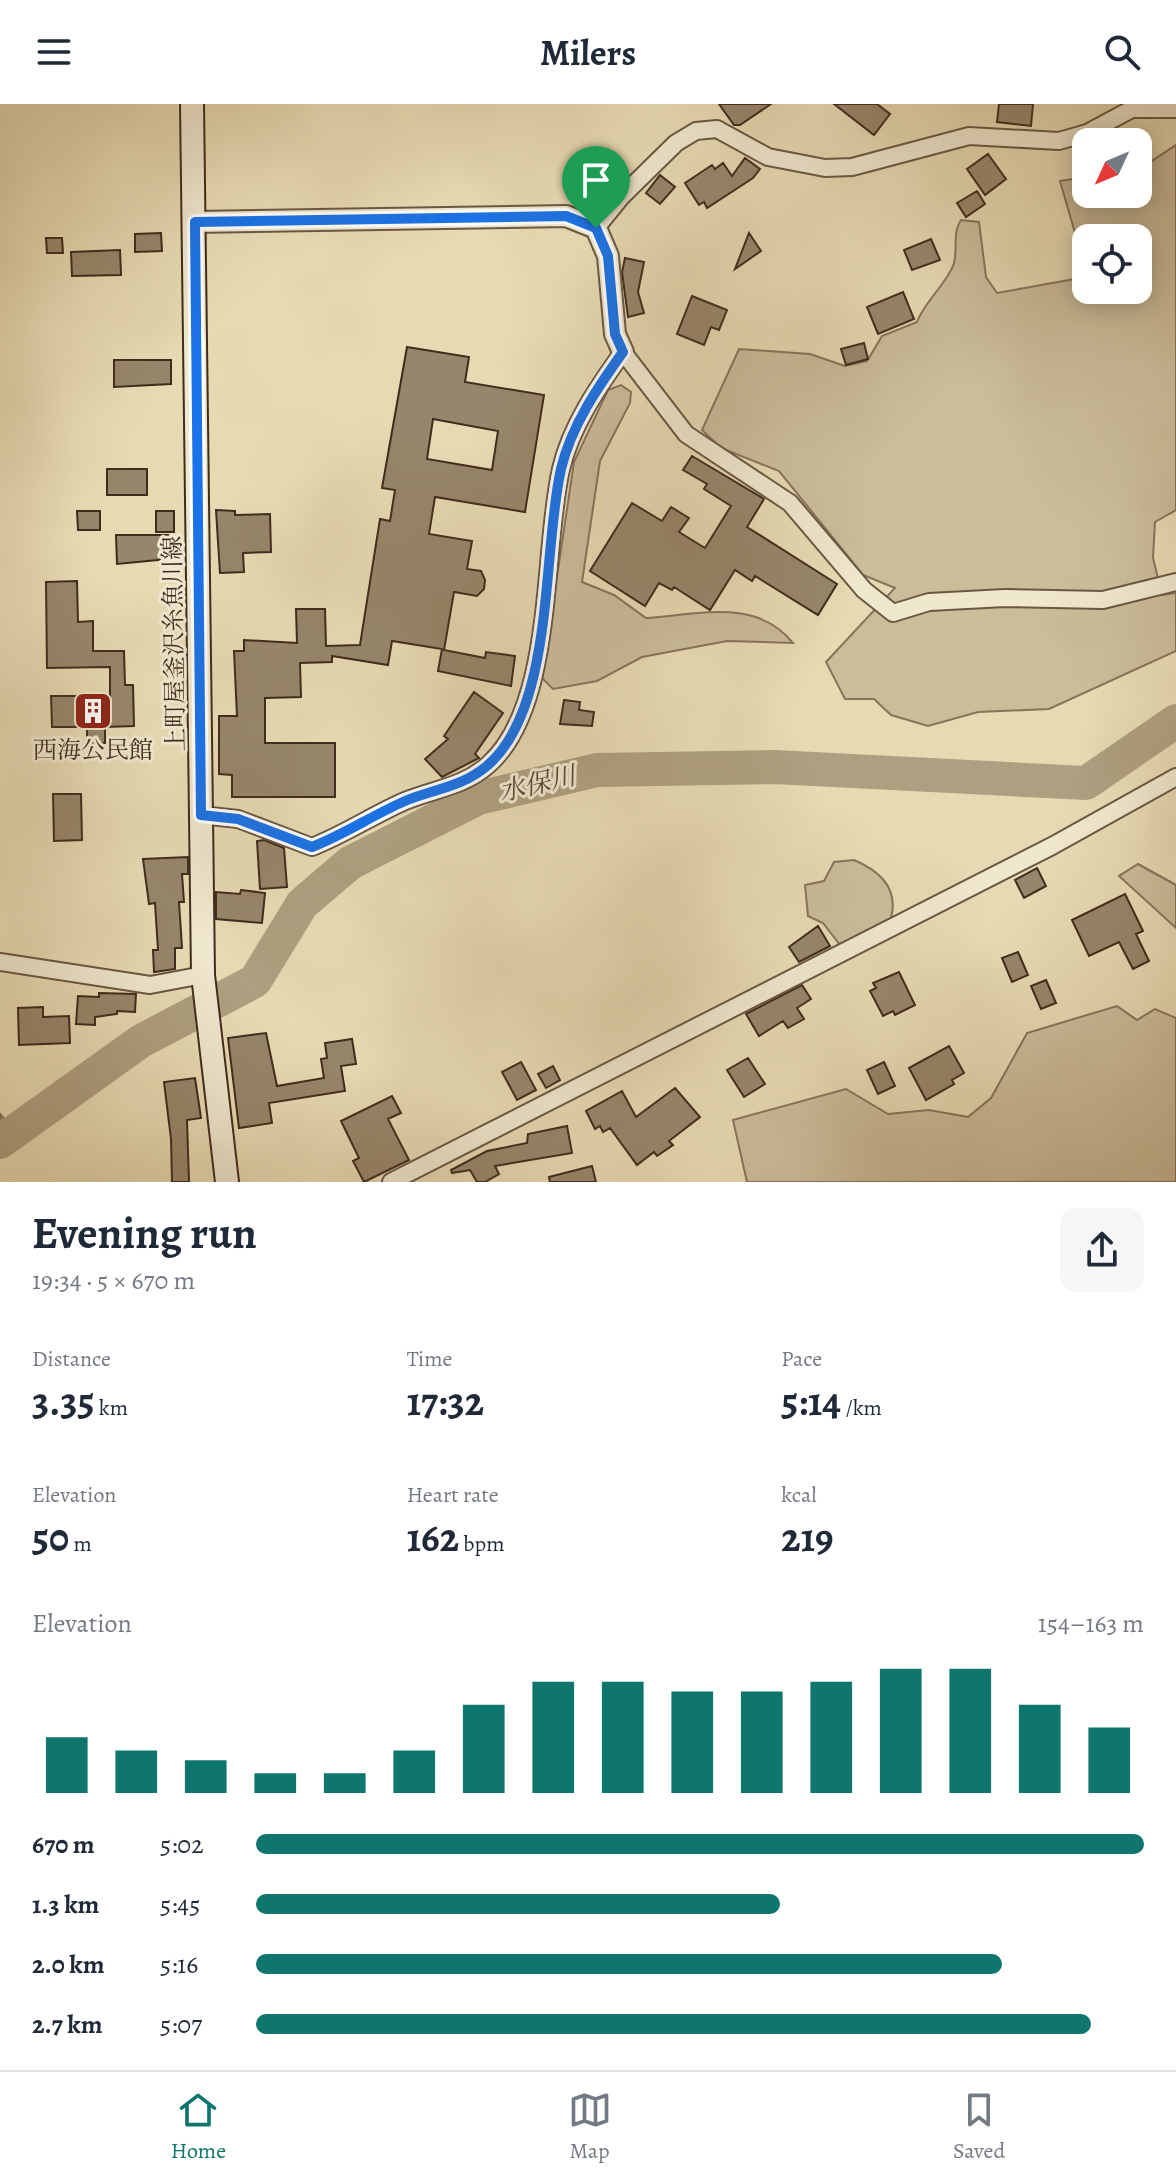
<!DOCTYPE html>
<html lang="en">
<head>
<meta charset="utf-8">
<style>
  :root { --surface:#fff; --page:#f6f6f7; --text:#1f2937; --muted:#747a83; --line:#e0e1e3; --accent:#0f766e }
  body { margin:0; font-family:Alegreya,"Noto Serif JP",serif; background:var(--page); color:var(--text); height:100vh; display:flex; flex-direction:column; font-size:30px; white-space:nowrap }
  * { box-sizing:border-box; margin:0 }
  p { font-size:26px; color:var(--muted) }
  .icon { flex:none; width:44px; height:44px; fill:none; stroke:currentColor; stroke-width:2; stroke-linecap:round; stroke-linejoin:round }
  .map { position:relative; height:1078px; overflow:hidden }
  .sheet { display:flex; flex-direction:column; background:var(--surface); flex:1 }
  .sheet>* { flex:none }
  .needle { width:52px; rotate:226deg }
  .controls { position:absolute; left:1072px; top:24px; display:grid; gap:16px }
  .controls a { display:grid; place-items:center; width:80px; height:80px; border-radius:16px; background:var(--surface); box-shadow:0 4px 20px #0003; font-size:40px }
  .pin { position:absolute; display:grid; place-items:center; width:68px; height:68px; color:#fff; margin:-82px -34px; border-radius:50% 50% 50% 0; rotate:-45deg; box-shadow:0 0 8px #0007 }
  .pin .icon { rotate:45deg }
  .round { display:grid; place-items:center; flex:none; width:84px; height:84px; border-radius:16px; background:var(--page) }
  .headline { display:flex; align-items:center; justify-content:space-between; height:136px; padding:0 32px }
  h1 { font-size:44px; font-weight:700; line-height:60px }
  .stats { display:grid; grid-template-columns:repeat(3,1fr); gap:12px; height:136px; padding:8px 32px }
  .stats div { display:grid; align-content:center }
  .stats b { font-size:40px; font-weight:700 }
  .stats small { font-size:22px; font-weight:400 }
  .stats p { font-size:22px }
  .chart { height:224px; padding:16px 32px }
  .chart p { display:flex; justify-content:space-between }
  .chart svg { width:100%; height:144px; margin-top:8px; stroke:var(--accent); stroke-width:6 }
  ul { padding:0 32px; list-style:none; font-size:26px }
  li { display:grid; grid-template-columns:128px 96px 1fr; align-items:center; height:60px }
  li i { height:20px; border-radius:10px; background:var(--accent) }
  header { display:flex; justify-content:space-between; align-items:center; height:104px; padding:0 32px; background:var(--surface); font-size:36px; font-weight:700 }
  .menu { display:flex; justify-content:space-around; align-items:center; height:112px; border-top:2px solid var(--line); background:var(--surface); font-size:22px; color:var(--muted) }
  .menu a { display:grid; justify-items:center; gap:4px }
  .menu .on { color:var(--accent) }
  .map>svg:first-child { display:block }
</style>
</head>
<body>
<header><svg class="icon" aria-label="menu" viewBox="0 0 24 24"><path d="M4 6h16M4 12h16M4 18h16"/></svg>Milers<svg class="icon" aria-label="search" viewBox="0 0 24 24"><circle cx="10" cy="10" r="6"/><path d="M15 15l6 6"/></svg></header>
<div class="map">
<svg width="1176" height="1078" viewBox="0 0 1176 1078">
  <rect width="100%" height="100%" fill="#e7dab3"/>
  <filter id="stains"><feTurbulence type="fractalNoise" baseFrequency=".0025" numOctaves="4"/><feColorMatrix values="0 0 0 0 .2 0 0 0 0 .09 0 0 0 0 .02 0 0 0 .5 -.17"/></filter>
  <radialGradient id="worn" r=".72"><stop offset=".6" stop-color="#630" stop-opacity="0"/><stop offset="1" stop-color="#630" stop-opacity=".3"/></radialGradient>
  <path fill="#cbbc9a" stroke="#86745c" stroke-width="2" d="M1176,41V406L1155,418L1153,454L1162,491L1176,489V547L1049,605L978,608L928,622L891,611L874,595H845L826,558L895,484L863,471L779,367L721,344L702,326L739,245L810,250L845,262L867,257L882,232L917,218C925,197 949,177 954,159C958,144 952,129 961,116L979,118L986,173L997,189L1086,173V186H1138V134H1086V167L1060,77L1086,73V90H1138V66Z
    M621,281L631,288L630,299L600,357L582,478L614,491L646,514C698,511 756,493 793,539L727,537L642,553L597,577L553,585L542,574L574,358L608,286Z
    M854,756C880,767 899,784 891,814L840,841L823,819L808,812L805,781L824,777L834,758Z
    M1138,760L1176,781V824L1119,772Z
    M1117,902L1137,916L1155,905L1176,914V1078H747L733,1016L846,985L888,1010L929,1006L968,1013L991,994L1027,929Z"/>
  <path fill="#ae9f80" stroke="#827159" stroke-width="2" d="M0,1010L23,1036L0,1053Z"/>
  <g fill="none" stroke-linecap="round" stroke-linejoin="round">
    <path stroke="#ae9f80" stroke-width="34" d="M0,1038L141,937L255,877L302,800L350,759L478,694L597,666L775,663L1086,679L1176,617"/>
  </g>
  <path fill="#97866b" stroke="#402c1e" stroke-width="2" fill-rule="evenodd" d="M719,0H771L740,21H734Z
    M834,0H877L890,10L874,31Z
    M999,0H1033L1031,22L997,18Z
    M988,50L1006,75L985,91L967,65Z
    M745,54L760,65L753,74L707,104L704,98L699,101L685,79L712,61L715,65L723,59L732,72Z
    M660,71L675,83L660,100L646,89Z
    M977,87L985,100L966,113L957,99Z
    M161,129L162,147L135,148V130Z
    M749,129L761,147L735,165Z
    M46,134H62L63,149H47Z
    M931,135L940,156L912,166L904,146Z
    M120,146L121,171L72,172L71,148Z
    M625,154L644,158L638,188L644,209L628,213L622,168Z
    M903,188L914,215L878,230L867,203Z
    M692,192L727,206L719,226L711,223L704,241L677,230Z
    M864,239L868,255L846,261L841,245Z
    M407,243L469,253L465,278L544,291L525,408L435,393L429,430L472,437L467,465L481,467L485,476L484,485L477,492L454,488L444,546L485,554L486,548L515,552L511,582L438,567L442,545L392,537L388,561L332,552V558L300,559L301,593L265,594V639H335V693H232V671L219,670V612H237L234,547H244V536L297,539L296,505H325L326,542L360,541L380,415L390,417L395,386L382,384ZM433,315L498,327L492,366L427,355Z
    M114,256H171V280L114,283Z
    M692,352L764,395L747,423L837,480L818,511L755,472L752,477L735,466L710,506L674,483L672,486L659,479L645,502L590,467L632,399L662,417L671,403L689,414L679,428L705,444L731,402L704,385L707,380L683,366Z
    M107,365H147V391H107Z
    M216,406L235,407V411L270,410L271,448L243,449L244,468L220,469Z
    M77,407H100V426H78Z
    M156,407H174V428H156Z
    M116,431H168V455L117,460Z
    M77,477L78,518L93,517V547H124L125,581H133L134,622L105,623V639H87V623H52L51,592H110V563L47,564L46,478Z
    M474,588L503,609L475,650L479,654L442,673L425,655L448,635L444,632Z
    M564,596L580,598L579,606L594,608L592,622L560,620Z
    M53,690H81L82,736L54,737Z
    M264,736L284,744L287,783L260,785L257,737Z
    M188,753V770H182L184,798H179L182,844H175V865L154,868L153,846H158L155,799L149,800L143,755Z
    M1037,764L1046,782L1024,794L1015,776Z
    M241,786L265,789L262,819L216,815V788L240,790Z
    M1125,790L1143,827L1136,830L1149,857L1133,865L1119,838L1089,852L1072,816Z
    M818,822L830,842L799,858L789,843Z
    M1018,848L1028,871L1012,878L1002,854Z
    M899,868L915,901L895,911L893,907L883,912L870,887L876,884L873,879Z
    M1046,876L1056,899L1041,905L1031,882Z
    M802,881L811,895L797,904L804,915L788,924L783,917L759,932L746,910Z
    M99,889L136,890L135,908L117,907V910L95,913V921L76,920L78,892L99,893Z
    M43,903V913L69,912L70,939L19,941L18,904Z
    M266,929L277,982L324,974L321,955L327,954L325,939L352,935L356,960L341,962L345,987L269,999L272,1019L239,1024L228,934Z
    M949,942L964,969L952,976L954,980L926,996L909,964Z
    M748,954L765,980L744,993L727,966Z
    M521,958L536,986L517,996L502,968Z
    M884,958L895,982L878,990L867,966Z
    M553,962L560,976L546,984L538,970Z
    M195,974L201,1014L187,1016L189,1078H172L171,1035L164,978Z
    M675,984L700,1013L669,1037L673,1041L657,1052L654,1048L637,1061L610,1024L603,1028L600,1022L595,1025L586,1007L622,987L636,1013Z
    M392,992L401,1009L388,1015L409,1056L364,1078L353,1057L359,1054L341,1017Z
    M567,1022L572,1049L495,1062L499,1070L485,1078H477L470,1066L452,1069L451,1066L487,1047L527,1039L528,1030Z
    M592,1062L596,1078H550L549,1073Z"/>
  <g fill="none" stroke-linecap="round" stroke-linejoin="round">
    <defs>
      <path id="minor" d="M596,124L622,92L676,39L696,27L717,25L768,53L825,64L852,63L969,32L1059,37L1087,29L1132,5H1176
        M201,711L238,715L312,743C345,730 373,711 405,697C434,685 463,683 488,661C555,602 542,448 561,365C571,322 598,283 623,248L686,330L790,399L864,486L893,509L929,498L1005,494L1103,496L1176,478
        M0,858L150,881L203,871
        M391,1078L1052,742L1176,673"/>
      <path id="tertiary" d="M195,118L566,112L596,124L608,152L615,230L623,248"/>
      <path id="secondary" d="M192,0L203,871L227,1078"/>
    </defs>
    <use href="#minor" stroke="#6a5843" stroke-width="20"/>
    <use href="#tertiary" stroke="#6a5843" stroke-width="24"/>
    <use href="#secondary" stroke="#402c1e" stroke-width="26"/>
    <use href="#minor" stroke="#efe7ce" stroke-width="16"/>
    <use href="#tertiary" stroke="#efe7ce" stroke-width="20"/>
    <use href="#secondary" stroke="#efe7ce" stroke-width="22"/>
  </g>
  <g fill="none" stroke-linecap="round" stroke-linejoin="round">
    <defs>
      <path id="route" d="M566,112L596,124L608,152L615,230L623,248C598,283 571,322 561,365C542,448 555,602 488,661C463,683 434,685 405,697C373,711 345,730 312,743L238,715L201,711L195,118Z"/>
    </defs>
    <use href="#route" stroke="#fff" stroke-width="16"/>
    <use href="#route" stroke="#1a73e8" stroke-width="10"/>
  </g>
  <defs>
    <symbol id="building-square" viewBox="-11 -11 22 22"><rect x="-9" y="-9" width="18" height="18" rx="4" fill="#8f2418" stroke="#efe7ce"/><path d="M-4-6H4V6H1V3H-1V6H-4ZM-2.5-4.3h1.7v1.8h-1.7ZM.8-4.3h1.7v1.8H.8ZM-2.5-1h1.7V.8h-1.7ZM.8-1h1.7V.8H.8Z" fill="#fff"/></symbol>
  </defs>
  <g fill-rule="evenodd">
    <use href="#building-square" x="71" y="585" width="44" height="44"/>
  </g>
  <g text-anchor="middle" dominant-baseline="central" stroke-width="6" stroke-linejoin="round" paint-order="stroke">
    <g font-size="24" fill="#402c1e" stroke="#efe7ce">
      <text transform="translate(174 540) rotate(-91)">上町屋釜沢糸魚川線</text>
    </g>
    <g font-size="24" fill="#402c1e" stroke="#efe7ce">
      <text x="93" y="646">西海公民館</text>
    </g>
    <g font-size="26" font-style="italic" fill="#5c4936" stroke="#efe7ce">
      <text transform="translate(537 680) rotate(-13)">水保川</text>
    </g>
  </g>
  <rect width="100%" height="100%" filter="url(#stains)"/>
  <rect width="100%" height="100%" fill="url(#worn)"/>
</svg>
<div class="controls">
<a><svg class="needle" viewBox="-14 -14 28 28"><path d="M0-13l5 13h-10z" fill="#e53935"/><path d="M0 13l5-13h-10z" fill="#747a83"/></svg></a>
<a><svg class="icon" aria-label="locate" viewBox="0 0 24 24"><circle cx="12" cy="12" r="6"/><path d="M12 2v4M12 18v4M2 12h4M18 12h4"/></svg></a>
</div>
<div class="pin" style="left:596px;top:124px;background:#1e9e55"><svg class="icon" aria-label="arrive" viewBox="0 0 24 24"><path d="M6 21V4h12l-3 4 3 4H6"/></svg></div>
</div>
<section class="sheet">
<div class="headline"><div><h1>Evening run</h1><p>19:34 · 5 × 670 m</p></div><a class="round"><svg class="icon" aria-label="share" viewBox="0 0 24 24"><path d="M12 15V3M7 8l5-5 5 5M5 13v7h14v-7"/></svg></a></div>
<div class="stats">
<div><p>Distance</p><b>3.35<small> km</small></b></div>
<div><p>Time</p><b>17:32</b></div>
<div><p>Pace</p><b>5:14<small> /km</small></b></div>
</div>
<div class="stats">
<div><p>Elevation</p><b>50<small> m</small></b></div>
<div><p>Heart rate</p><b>162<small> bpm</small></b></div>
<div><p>kcal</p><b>219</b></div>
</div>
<div class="chart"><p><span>Elevation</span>154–163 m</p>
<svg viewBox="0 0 160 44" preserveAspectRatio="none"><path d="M5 44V27M15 44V31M25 44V34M35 44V38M45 44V38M55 44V31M65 44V17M75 44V10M85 44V10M95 44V13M105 44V13M115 44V10M125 44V6M135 44V6M145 44V17M155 44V24"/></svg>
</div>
<ul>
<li><b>670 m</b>5:02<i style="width:100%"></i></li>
<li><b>1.3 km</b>5:45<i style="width:59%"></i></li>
<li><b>2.0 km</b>5:16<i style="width:84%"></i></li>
<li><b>2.7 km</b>5:07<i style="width:94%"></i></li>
</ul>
</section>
<nav class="menu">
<a class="on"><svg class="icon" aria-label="home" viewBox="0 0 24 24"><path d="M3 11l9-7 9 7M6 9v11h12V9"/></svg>Home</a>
<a><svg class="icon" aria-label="map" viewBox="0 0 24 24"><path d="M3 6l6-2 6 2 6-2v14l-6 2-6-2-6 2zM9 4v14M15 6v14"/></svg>Map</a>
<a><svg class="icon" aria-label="saved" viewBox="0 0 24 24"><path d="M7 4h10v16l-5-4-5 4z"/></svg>Saved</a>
</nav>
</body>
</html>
